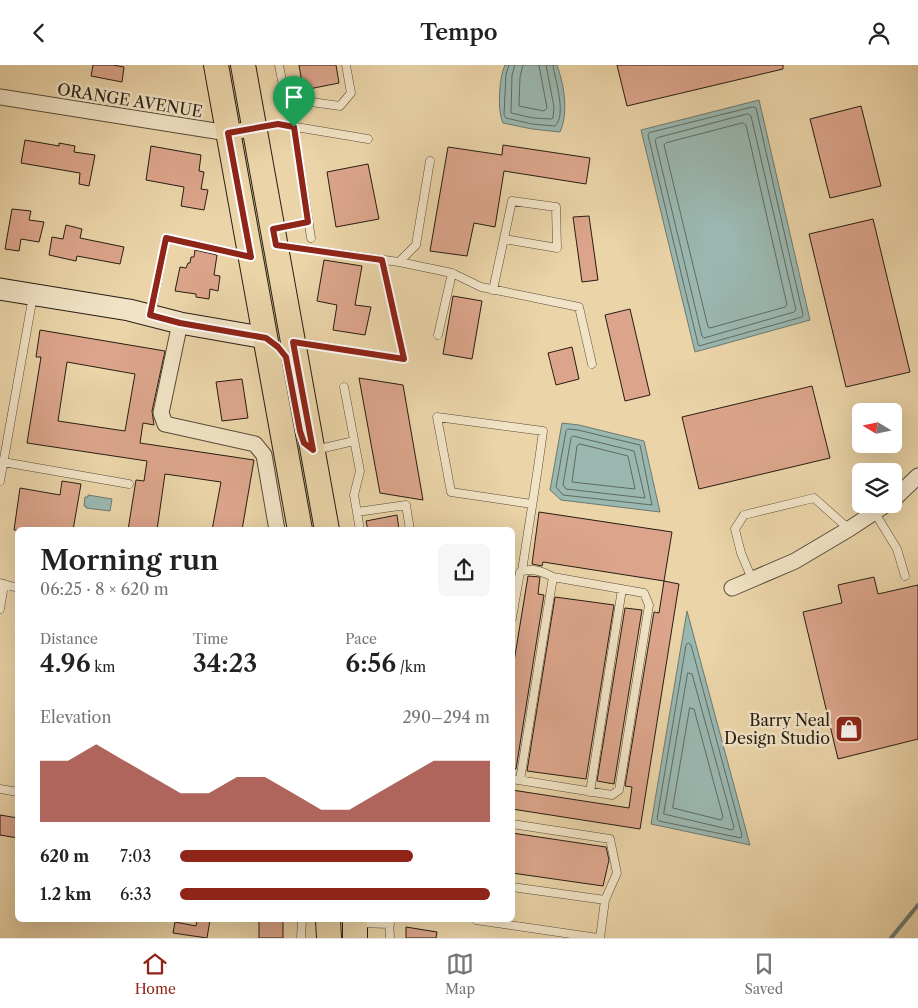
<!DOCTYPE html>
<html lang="en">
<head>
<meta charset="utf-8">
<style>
  :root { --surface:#fff; --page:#f6f6f6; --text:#222; --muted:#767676; --line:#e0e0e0; --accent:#8f2418 }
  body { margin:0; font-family:"Libre Caslon Text",serif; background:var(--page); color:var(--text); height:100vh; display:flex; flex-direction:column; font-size:19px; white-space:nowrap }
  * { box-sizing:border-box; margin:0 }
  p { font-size:16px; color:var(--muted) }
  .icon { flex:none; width:28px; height:28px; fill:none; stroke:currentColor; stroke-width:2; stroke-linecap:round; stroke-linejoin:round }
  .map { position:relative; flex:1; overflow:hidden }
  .panel { position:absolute; left:15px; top:462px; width:500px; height:395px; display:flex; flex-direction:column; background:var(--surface); border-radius:8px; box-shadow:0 5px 20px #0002 }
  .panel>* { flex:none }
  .needle { width:32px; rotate:280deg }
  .fabs { position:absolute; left:852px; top:338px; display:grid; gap:10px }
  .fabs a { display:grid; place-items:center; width:50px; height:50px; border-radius:8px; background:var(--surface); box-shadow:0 5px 20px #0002; font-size:25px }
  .pin { position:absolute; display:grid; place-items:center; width:42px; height:42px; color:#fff; margin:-51px -21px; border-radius:50% 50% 50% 0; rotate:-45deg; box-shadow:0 0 5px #0007 }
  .pin .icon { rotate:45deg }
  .round { display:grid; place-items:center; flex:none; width:52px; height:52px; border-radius:8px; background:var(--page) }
  .headline { display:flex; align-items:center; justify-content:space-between; height:85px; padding:0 25px }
  h1 { font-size:28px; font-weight:600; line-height:38px }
  .stats { display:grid; grid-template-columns:repeat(3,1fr); gap:8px; height:85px; padding:5px 25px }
  .stats div { display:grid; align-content:center }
  .stats b { font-size:25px; font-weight:600 }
  .stats small { font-size:14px; font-weight:400 }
  .stats p { font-size:14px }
  .chart { height:140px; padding:10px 25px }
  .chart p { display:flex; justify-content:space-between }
  .chart svg { width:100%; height:90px; margin-top:5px; fill:var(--accent); opacity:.7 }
  ul { padding:0 25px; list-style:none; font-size:16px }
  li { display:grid; grid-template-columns:80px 60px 1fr; align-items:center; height:38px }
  li i { height:12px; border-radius:6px; background:var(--accent) }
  header { display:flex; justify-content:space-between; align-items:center; height:65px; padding:0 25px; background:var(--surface); font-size:22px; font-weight:600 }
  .tab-bar { display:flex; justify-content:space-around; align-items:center; height:70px; border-top:1px solid var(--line); background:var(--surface); font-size:14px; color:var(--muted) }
  .tab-bar a { display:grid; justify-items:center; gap:2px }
  .tab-bar .selected { color:var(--accent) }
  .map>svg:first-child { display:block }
</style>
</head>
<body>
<header><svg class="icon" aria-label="back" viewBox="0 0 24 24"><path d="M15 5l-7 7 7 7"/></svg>Tempo<svg class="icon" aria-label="person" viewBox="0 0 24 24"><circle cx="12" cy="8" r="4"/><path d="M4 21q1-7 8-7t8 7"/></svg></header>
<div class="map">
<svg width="918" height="873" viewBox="0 0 918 873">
  <rect width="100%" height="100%" fill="#ead4a8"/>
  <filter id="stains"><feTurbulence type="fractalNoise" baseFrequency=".004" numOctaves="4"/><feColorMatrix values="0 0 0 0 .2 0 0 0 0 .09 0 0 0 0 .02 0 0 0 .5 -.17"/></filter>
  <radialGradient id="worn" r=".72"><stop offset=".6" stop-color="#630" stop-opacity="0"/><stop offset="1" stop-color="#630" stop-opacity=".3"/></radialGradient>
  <path fill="#9ab7b0" stroke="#6c7971" d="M505,0H557C564,20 569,47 560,67L532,64L503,58C497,46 499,12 505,0Z
    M759,35L810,255L695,287L641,65Z
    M562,358L579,360L644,376L660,447L561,435L550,425Z
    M88,430L112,434L110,446L86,443V441H84L85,432H88Z
    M687,546L750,780L651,759Z"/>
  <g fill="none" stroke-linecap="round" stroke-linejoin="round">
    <path stroke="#606a62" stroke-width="1" d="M509,0L506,9L504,50L506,53L532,59L555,61C567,50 555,15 553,0
      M515,0L512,10L511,48L533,53L551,54L553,53L554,42L546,0
      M523,0L520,12L519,41L544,46L547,43L539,0
      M753,42L756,43L803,250L802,252L699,281L698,279L648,70L649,68Z
      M748,49L751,51L796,245L794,247L704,273L702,271L655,75L657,73Z
      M743,58L746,60L787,240L785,242L710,263L708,262L664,80L666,78Z
      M568,364L578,365L640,380L652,440L563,430L556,422L566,366Z
      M573,371L634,386L645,433L566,424L563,420L571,373Z
      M580,379L628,391L635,424L572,417L577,381Z
      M689,578L691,580L742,770L741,773L659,756L657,754L686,580Z
      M688,608L692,609L734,762L732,765L664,749Z
      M690,643L694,644L723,752L721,755L673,743Z"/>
    <path stroke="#6c7971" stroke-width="4" d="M891,873L918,840"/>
  </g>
  <path fill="#dca58b" stroke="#261d13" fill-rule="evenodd" d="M93,0H113L124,2L122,17L91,11Z
    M299,0H336L339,18L309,24L307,17L302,18Z
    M617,0H783V4L627,41Z
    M861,41L881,121L830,133L810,54Z
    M25,75L59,81V78L75,81L74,87L95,90L89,121L79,119L80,108L21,98Z
    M503,80L590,93L586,119L504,106L495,162L474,158L467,191L430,186L448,82L502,90Z
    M151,81L201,90L199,106L204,107L201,124L208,125L204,145L181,141L184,122L146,115Z
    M368,99L379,154L336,162L327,107Z
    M12,144L31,146L29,155L44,157L39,177L21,174L19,186L5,184Z
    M589,151L598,215L582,217L573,152Z
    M873,154L910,307L846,322L809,169Z
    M66,160L82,164L80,173L124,182L120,199L77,191L76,196L49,190L52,172L63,174Z
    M195,185L217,190L214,210L220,211L218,226L210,224L209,234L196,232V229L175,226L180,202L186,203L188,198H190L191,192H194Z
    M324,195L362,201L355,240L371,242L365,270L333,265L337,240L317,236Z
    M453,231L482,236L472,294L443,289Z
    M630,244L650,330L625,336L605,250Z
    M40,265L165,286L152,346L154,360L143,358L140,378L254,395L242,465H212L221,417L165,409L157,465H128L136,415L144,416L147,396L27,378L41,292H36ZM67,297L135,309L125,366L58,356Z
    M572,282L579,314L556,320L548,288Z
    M359,313L403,320L423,435L380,428Z
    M242,314L248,353L222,356L216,317Z
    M812,321L830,393L699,424L682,352Z
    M62,416L81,419L73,465H14L20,423L60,430Z
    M539,447L672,467L664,516L543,497L542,501L532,499Z
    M397,450L399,465H368L366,456Z
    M528,511L540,512L538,529L544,530L516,704H512V609Z
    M874,512L878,529L918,520V674L838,694L803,547L842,538L838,520Z
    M664,516L679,519L640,764L512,744V725L629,743L632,722L625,721L654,547L659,548Z
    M555,532L614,540L586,714L527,706Z
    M625,543L642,545L614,719L597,716Z
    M0,750L18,753V773L0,770Z
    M512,768L606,782L609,795L603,821L512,808Z
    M197,855H210L207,873L173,868L175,857L196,861Z
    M259,855H283V873H259Z
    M406,862L437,867L436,873H406Z"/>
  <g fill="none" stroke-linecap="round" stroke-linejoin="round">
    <defs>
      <path id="lane" d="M279,0L284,26L297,35L340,41L351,28L346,0
        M294,62L311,173
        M257,63L278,59L368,74
        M276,163L308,157
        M277,180L399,197L416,180L430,96
        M399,197L452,208L438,270
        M452,208L481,222L579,242L592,299
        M493,225L512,136L556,142L557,183L504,174
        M151,248L166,173L248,191
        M295,277L404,294L382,195
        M344,322L360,406L354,430L360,465
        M315,385L354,376
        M3,397L129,419
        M0,416L33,231
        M357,447L406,440L410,465
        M875,448L897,484L905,511
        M522,506C529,459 537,413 543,366L437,352L451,427L532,439
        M752,514L741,488L735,464L744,450L814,433L849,464
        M0,518L18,523
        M0,544L4,519
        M512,553L520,507C531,502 542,506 553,512L644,528L649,540L619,725L612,730L512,714
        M520,715L553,512
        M0,724L18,727
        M590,727L622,524
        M512,759L610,774L617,808L605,835L600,873
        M512,822L605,835
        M389,855L390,873
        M476,855L598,873
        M357,858L390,859
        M301,873L302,855"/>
      <path id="street" d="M0,32L228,68L255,63
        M180,258L161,348L165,359L255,379L264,390L277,465
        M894,434L918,411
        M732,523L795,496L849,464L887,439"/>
      <path id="secondary" d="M0,224L129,245L180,258L266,273"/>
      <path id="primary" d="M216,0L300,465
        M243,0L327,465
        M328,855L329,873
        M355,855V873"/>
    </defs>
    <use href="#lane" stroke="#574b38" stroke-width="9"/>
    <use href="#street" stroke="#574b38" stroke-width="17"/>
    <use href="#secondary" stroke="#261d13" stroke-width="23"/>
    <use href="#primary" stroke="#261d13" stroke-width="26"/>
    <use href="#lane" stroke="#f1e3c6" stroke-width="8"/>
    <use href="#street" stroke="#f1e3c6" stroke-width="15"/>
    <use href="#secondary" stroke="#f1e3c6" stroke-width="21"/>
    <use href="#primary" stroke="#ead4a8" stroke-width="24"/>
  </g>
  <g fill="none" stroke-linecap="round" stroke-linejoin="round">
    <defs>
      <path id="route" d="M278,59L294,62L308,157L273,164L276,180L382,195L404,294L293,277L313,385L304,378L300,366L286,292L278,282L266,273L180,258L150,250L166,173L251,192L228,68Z"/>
    </defs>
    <use href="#route" stroke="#fff" stroke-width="10"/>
    <use href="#route" stroke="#8f2418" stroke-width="6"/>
  </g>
  <defs>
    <symbol id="shop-square" viewBox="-11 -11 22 22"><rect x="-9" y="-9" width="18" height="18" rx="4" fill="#8f2418" stroke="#f1e3c6"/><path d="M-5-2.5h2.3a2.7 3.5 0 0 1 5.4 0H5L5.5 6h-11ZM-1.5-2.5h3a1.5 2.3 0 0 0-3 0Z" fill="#fff"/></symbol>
  </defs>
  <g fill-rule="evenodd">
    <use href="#shop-square" x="833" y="648" width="32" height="32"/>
  </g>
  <g text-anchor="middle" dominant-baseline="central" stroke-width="5" stroke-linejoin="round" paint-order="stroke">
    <g font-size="16" fill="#261d13" stroke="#f1e3c6">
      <text transform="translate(130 35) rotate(9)">ORANGE AVENUE</text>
    </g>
    <g font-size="16" fill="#261d13" stroke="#f1e3c6" text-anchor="end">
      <text x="830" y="655">Barry Neal<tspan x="830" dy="18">Design Studio</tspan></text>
    </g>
  </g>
  <rect width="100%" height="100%" filter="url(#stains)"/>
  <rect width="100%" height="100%" fill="url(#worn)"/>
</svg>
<div class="fabs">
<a><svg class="needle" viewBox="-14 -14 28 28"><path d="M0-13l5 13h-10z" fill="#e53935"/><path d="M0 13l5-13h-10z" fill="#767676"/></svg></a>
<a><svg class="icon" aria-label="layers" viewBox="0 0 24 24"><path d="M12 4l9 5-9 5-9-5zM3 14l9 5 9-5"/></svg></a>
</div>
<div class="pin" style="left:294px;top:62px;background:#1e9e55"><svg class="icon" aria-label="arrive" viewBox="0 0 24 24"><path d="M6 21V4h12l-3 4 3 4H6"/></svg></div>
<section class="panel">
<div class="headline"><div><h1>Morning run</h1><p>06:25 · 8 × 620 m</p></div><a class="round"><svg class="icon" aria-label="share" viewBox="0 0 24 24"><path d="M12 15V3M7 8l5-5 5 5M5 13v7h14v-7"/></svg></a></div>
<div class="stats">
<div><p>Distance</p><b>4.96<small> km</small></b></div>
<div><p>Time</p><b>34:23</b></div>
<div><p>Pace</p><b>6:56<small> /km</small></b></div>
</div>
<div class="chart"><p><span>Elevation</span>290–294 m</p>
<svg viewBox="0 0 160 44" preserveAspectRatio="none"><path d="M0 44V14L10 14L20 6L30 14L40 22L50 30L60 30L70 22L80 22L90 30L100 38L110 38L120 30L130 22L140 14L150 14L160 14V44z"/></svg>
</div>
<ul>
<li><b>620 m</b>7:03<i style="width:75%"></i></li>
<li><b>1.2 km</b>6:33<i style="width:100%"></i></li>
</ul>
</section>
</div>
<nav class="tab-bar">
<a class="selected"><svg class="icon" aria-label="home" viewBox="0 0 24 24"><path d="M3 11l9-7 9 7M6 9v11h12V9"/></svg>Home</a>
<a><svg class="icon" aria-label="map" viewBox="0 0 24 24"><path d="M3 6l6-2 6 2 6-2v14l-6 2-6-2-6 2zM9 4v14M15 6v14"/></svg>Map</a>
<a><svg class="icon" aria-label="saved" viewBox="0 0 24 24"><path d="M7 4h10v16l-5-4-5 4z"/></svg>Saved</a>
</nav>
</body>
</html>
